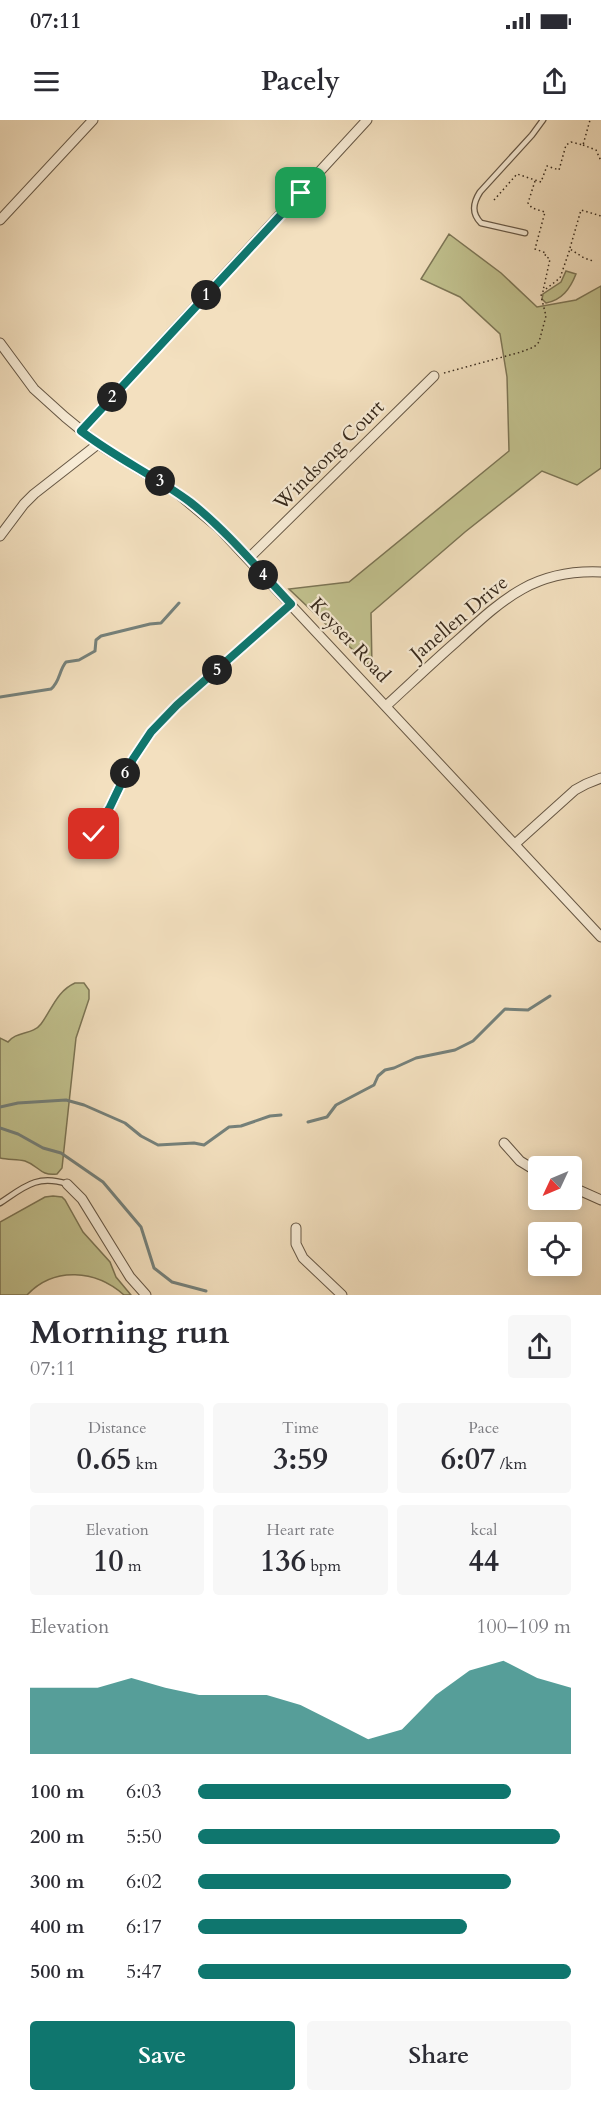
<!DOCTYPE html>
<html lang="en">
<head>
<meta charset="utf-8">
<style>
  :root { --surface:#fff; --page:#f7f7f7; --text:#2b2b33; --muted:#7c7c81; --accent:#0f766e }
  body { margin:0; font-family:Cardo,serif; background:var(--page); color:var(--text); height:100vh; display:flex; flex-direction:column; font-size:22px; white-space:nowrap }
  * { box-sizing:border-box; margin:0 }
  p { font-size:20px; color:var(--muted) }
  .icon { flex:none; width:33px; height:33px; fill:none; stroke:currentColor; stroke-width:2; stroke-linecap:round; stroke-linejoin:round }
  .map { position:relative; height:1175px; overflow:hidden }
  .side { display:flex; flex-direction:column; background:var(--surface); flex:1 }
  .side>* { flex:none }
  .needle { width:39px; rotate:226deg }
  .fabs { position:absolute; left:528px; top:1036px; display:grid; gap:12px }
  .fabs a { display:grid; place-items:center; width:54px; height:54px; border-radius:6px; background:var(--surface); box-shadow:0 3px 15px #0003; font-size:30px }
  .pin { position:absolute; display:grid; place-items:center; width:51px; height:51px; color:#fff; margin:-26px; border-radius:12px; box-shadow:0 3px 9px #0006 }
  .km { position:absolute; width:30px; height:30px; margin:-15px; border-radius:50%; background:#222; color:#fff; font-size:16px; line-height:30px; text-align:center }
  .round { display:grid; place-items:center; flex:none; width:63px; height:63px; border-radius:6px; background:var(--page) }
  .head { display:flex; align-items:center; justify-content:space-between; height:102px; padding:0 30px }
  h1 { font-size:33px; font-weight:700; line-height:45px }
  .metrics { display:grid; grid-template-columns:repeat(3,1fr); gap:9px; height:102px; padding:6px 30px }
  .metrics div { display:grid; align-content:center; border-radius:6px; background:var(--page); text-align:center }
  .metrics b { font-size:30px; font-weight:700 }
  .metrics small { font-size:16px; font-weight:400 }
  .metrics p { font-size:16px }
  .chart { height:168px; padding:12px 30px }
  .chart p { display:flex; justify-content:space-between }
  .chart svg { width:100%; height:108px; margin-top:6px; fill:var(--accent); opacity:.7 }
  .primary-button { display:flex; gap:12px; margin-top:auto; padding:12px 30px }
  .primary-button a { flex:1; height:69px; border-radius:6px; background:var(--accent); color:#fff; font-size:24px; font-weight:700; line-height:69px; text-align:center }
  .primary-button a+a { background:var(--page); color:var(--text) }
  ul { padding:0 30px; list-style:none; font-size:20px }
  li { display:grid; grid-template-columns:96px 72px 1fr; align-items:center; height:45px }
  li i { height:15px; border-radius:8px; background:var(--accent) }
  .status { display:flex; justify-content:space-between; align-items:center; height:42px; padding:0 30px; background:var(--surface); direction:ltr }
  .status svg { height:16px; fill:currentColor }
  header { display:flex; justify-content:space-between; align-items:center; height:78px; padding:0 30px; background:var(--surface); font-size:27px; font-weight:700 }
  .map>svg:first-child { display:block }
</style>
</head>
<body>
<div class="status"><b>07:11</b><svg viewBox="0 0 49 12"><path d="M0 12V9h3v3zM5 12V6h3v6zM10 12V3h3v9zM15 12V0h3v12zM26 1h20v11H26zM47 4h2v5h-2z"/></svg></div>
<header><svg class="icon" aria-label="menu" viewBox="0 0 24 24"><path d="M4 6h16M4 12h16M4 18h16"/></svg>Pacely<svg class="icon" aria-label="share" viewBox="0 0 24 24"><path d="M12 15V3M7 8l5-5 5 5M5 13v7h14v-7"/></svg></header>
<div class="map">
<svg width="601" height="1175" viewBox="0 0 601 1175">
  <rect width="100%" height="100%" fill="#f3e0bf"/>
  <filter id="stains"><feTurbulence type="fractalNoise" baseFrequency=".00333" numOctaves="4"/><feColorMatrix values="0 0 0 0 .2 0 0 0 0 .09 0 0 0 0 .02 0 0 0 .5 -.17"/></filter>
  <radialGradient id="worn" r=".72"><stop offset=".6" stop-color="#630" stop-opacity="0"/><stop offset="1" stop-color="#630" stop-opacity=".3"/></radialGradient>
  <path fill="#c1c18e" stroke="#7c7555" stroke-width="1.5" d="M449,114L501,153L537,187L576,180L601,166V348L577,365L542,351L465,412L371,493L372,548L289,469L349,462L509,331L507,257L500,214L460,177L421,159Z
    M566,151L576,154C570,169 562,180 546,183L542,179L543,174L561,162Z
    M75,863H84L89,870V879L76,918L62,1048L57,1054C39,1056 40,1046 25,1041C17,1039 8,1040 0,1038V918L8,922C16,911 33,915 41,904C52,889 57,871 75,863Z
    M53,1076L62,1077L65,1080L83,1112L110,1142L116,1157L131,1175H124C96,1150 54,1146 27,1175H0V1102L45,1077Z"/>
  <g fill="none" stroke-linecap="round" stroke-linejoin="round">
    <path stroke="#75817b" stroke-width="3" d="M0,577L51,569C60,562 59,550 66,542L79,540L95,531L96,520L101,516L150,504L161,503L179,483
      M0,987L18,983L66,980L84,985L125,1003L141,1016L158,1025L194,1023L204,1025L229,1007L241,1006L270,996L281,995
      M308,1002L327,997L336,985L374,965L378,956L385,950L394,948L416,938L455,930L473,921L505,889L528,890L550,876
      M0,1008L18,1014L43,1028L61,1033L103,1062L141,1107L154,1148L172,1162L206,1171"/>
    <defs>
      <path id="service" d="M525,113L481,103C471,93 473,83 480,72L532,15L543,0
        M0,1083C24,1067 37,1054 67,1064"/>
      <path id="minor" d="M0,100L93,0
        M0,223L34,269L65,297L98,324L176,372L219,408L601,817
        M81,311L367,0
        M0,416L24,384L34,374L98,324
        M248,439L434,256
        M386,586C410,564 433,542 457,521C503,479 534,449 601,452
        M94,714L110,687L133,639L151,612L177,585L291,484
        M515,724L575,670L586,664L601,658
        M504,1023L520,1041L538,1052
        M67,1064L82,1079L130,1157L146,1175
        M572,1067L601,1080
        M296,1108V1124L303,1138L342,1175"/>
    </defs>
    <use href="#service" stroke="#665745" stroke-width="7"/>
    <use href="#minor" stroke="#665745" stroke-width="11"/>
    <path stroke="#37291c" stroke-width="1.5" stroke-dasharray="1.5 3" stroke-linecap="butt" d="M583,25L596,30L601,41
      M535,61L528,83L532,88L545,92L535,129L546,133L545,136L550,139L543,171
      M494,80L517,54L541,62L547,46L559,50L566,25L571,22L583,25L590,0
      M570,128L581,90L601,96
      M444,253L521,232L534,227L539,222L546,196L541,176L542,172L560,158L570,129L584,138L593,141"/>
    <use href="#service" stroke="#f7ebd5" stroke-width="4.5"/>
    <use href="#minor" stroke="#f7ebd5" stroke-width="9"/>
  </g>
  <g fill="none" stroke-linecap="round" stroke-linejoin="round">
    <defs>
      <path id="route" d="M94,714L110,687L133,639L151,612L177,585L291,484C258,449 227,411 190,382C155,356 116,338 81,311L301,73"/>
    </defs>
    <use href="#route" stroke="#fff" stroke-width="12"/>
    <use href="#route" stroke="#0f766e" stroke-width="8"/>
  </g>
  <g text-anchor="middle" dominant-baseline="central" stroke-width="4.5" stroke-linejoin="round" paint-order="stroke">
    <g font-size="20" fill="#37291c" stroke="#f7ebd5">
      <text transform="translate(329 335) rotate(-45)">Windsong Court</text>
      <text transform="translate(459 498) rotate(-40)">Janellen Drive</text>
      <text transform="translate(350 520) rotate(47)">Keyser Road</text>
    </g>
  </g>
  <rect width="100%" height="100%" filter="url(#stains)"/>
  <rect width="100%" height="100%" fill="url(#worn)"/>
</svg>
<div class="fabs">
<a><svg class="needle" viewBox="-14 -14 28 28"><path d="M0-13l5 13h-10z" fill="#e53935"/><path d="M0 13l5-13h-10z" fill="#7c7c81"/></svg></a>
<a><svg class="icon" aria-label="locate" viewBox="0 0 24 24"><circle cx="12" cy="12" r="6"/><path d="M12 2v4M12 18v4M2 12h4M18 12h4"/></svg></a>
</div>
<div class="pin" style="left:301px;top:73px;background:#1e9e55"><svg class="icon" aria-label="arrive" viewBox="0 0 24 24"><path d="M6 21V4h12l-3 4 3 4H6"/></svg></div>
<div class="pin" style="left:94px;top:714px;background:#d93025"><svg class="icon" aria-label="check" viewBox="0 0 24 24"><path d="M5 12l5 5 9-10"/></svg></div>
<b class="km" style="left:206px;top:175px">1</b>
<b class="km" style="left:112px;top:277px">2</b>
<b class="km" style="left:160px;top:361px">3</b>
<b class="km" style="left:263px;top:455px">4</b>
<b class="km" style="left:217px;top:550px">5</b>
<b class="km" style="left:125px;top:653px">6</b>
</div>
<section class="side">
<div class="head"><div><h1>Morning run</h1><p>07:11</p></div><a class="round"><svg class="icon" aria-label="share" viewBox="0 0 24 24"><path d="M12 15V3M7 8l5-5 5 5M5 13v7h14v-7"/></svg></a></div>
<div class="metrics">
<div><p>Distance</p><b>0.65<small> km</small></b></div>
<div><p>Time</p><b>3:59</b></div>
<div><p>Pace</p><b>6:07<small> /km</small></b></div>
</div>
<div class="metrics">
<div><p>Elevation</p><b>10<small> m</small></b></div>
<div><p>Heart rate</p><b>136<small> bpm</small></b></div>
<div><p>kcal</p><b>44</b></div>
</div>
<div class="chart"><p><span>Elevation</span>100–109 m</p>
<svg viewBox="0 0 160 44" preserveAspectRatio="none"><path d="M0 44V17L10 17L20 17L30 13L40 17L50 20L60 20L70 20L80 24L90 31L100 38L110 34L120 20L130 10L140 6L150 13L160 17V44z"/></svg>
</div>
<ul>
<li><b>100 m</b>6:03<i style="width:84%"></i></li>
<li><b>200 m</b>5:50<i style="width:97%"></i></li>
<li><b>300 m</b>6:02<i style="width:84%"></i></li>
<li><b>400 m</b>6:17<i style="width:72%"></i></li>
<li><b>500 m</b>5:47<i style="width:100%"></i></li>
</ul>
<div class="primary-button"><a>Save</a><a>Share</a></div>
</section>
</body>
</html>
